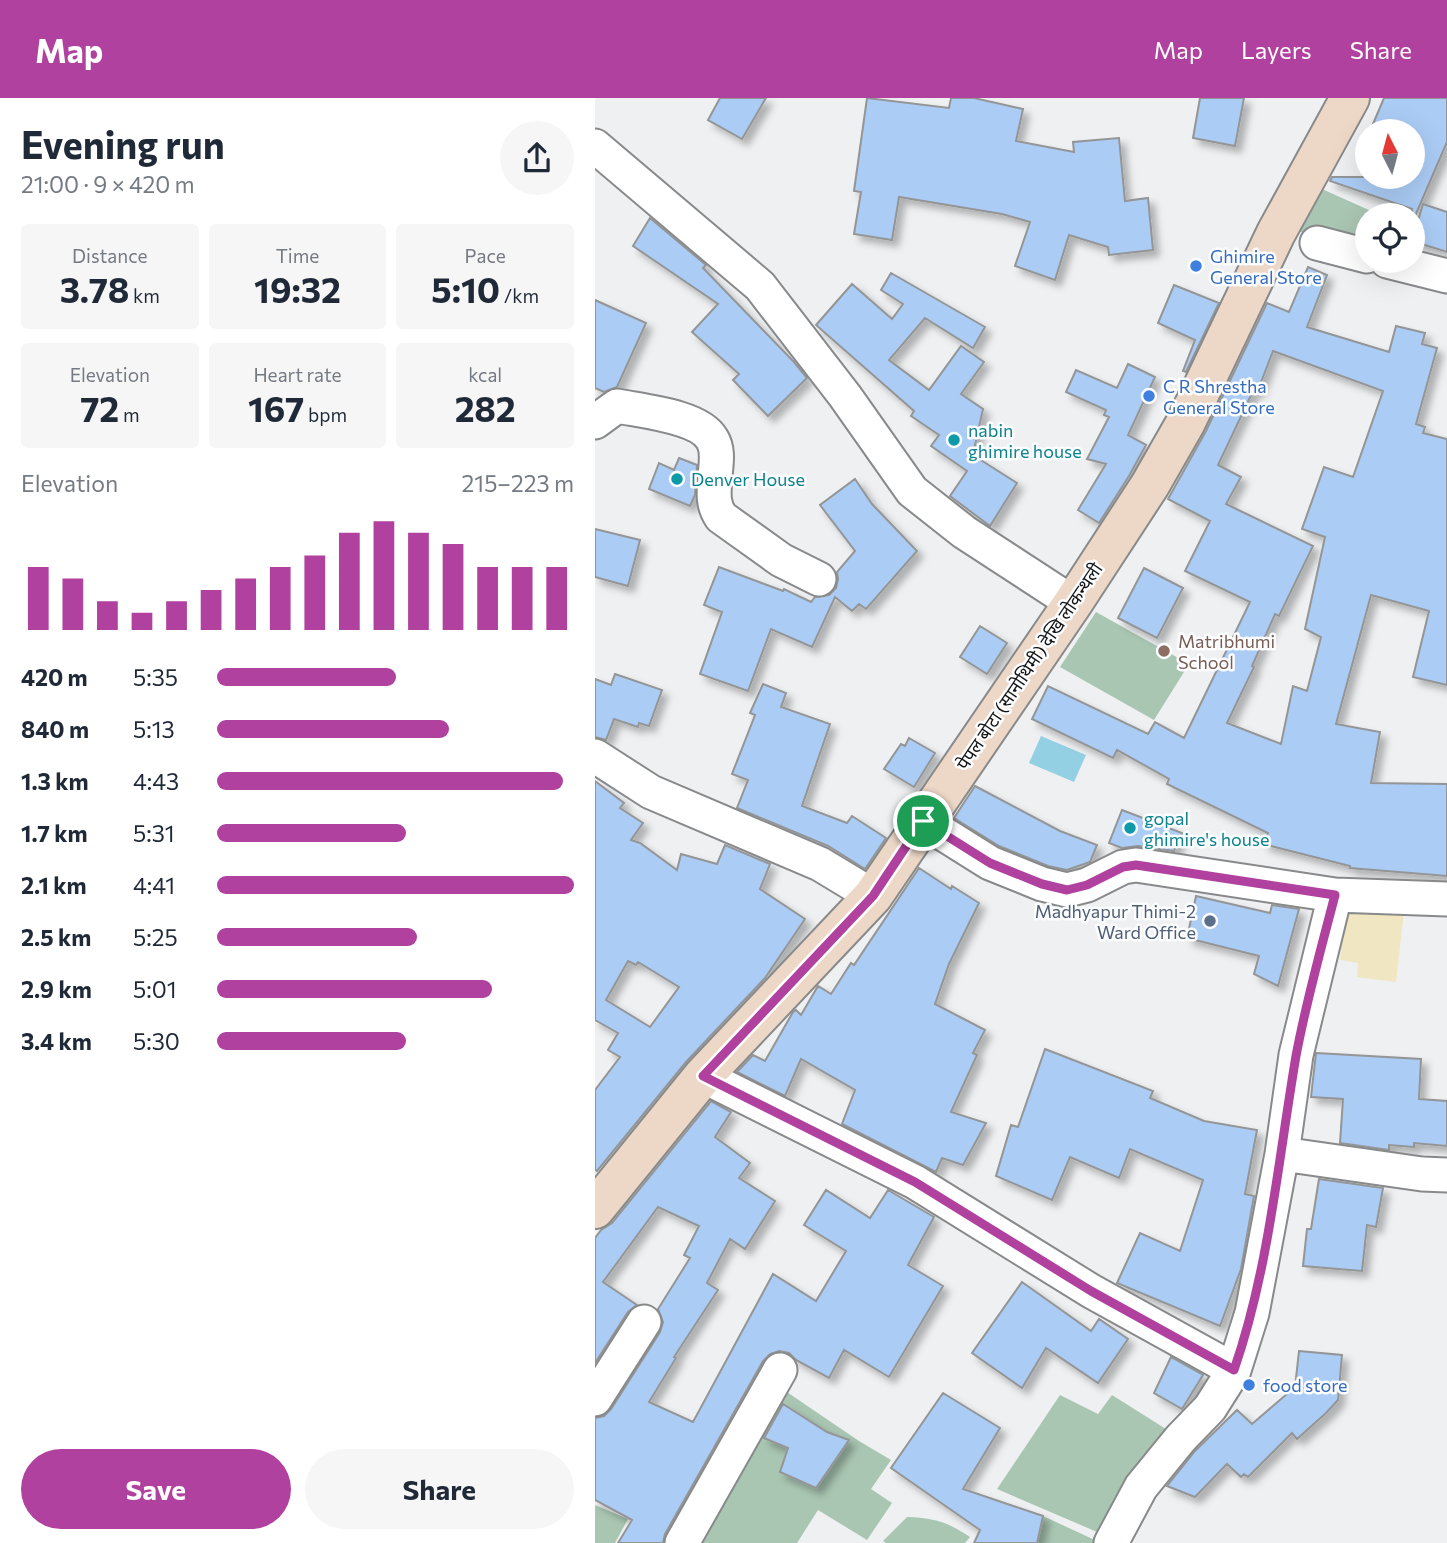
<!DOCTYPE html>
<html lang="en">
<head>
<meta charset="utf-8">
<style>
  :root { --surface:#fff; --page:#f6f6f7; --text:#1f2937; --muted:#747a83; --accent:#b0419e }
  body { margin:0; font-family:Commissioner,"Noto Sans Devanagari",sans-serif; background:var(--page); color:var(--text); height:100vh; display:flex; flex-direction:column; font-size:26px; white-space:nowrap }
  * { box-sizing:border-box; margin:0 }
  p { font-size:23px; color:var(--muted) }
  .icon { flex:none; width:38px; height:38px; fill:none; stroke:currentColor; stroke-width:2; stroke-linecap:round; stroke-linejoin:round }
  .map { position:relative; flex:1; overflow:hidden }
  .sheet { display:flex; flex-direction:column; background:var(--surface); width:595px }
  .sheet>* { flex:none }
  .needle { width:46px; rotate:354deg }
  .buttons { position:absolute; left:760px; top:21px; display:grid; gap:14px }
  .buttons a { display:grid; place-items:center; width:70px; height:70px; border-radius:50%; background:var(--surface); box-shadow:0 7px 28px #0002; font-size:35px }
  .pin { position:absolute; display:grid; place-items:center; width:60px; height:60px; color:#fff; margin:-30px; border:4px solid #fff; border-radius:50%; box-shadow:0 2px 7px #0007 }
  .round { display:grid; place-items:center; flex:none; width:74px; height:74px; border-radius:37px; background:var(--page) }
  .overview { display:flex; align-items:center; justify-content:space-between; height:119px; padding:0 21px }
  h1 { font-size:38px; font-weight:700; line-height:52px }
  .metrics { display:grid; grid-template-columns:repeat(3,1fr); gap:10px; height:119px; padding:7px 21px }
  .metrics div { display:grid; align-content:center; border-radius:7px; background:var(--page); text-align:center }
  .metrics b { font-size:35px; font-weight:700 }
  .metrics small { font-size:19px; font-weight:400 }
  .metrics p { font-size:19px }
  .chart { height:196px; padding:14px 21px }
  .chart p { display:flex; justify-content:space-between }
  .chart svg { width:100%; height:126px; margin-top:7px; stroke:var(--accent); stroke-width:6 }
  .cta { display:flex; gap:14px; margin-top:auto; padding:14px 21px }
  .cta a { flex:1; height:80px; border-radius:42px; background:var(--accent); color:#fff; font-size:28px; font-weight:700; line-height:80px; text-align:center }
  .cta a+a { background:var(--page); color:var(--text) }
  ul { padding:0 21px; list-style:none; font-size:23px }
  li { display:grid; grid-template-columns:112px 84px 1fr; align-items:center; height:52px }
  li i { height:18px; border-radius:9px; background:var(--accent) }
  header { display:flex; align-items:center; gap:42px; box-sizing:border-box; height:98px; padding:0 35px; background:var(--accent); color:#fff }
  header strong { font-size:33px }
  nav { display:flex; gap:38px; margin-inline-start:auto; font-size:24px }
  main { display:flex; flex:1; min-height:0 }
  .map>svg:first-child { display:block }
</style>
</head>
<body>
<header>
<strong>Map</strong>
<nav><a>Map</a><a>Layers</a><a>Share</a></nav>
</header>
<main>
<section class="sheet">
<div class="overview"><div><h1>Evening run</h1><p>21:00 · 9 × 420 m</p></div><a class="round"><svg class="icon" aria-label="share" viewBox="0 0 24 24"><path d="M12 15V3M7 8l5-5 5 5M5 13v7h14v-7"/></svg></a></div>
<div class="metrics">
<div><p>Distance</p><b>3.78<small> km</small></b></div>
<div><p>Time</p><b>19:32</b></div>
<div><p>Pace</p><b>5:10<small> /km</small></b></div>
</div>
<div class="metrics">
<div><p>Elevation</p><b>72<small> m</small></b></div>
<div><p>Heart rate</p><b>167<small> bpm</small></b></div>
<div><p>kcal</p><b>282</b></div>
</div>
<div class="chart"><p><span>Elevation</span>215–223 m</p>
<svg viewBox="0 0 160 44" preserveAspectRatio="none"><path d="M5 44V22M15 44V26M25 44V34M35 44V38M45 44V34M55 44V30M65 44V26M75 44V22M85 44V18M95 44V10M105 44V6M115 44V10M125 44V14M135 44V22M145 44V22M155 44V22"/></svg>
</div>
<ul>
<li><b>420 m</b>5:35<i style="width:50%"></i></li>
<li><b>840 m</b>5:13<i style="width:65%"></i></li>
<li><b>1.3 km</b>4:43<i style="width:97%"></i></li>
<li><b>1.7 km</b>5:31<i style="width:53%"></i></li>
<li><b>2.1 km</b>4:41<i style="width:100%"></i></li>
<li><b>2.5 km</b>5:25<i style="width:56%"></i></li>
<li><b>2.9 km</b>5:01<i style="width:77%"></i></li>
<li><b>3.4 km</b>5:30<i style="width:53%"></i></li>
</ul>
<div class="cta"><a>Save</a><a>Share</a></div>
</section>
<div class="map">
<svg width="852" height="1445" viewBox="0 0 852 1445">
  <defs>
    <filter id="shadow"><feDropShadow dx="6" dy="6" stdDeviation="3.5" flood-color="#0004"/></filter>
  </defs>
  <rect width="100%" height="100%" fill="#eff0f1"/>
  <path fill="#a9c6b2" d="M727,91L785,117H772V153L699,132Z
    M501,514L594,566L559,622L465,569Z
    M183,1288L264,1343L296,1362L276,1391L297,1405L272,1442L223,1412L202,1445H93Z
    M465,1297L503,1316L517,1297L582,1338L509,1437L402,1391Z
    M398,1401L448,1418L502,1443L501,1445H379Z
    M0,1407L33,1421L20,1445H0Z
    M312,1419C339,1420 353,1424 375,1439L370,1445H291L288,1443Z"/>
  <path fill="#f0e6c1" d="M761,808L809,813L801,884L762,879L763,865L745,862C747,843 747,821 761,808Z"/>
  <path fill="#94d0e4" d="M446,638L491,657L479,684L434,665Z"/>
  <path fill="#abccf5" stroke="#949596" stroke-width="2" fill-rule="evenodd" filter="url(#shadow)" d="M125,0H171L147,41L113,22Z
    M272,0L354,10L356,0H379L428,11L421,43L479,54L478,44L524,40L530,103L553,100L558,152L514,157L513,149L474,137L460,182L420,168L435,124L407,116L304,99L297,142L259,136L266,94L259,93Z
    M605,0H649L640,48L598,40Z
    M789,0H852V44L817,125V111L735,83L737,79H817V33H775Z
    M828,106L852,114V154L817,143Z
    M55,120L111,167L108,170L199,264L212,280L173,318L138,282L144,276L97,234L123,206L38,148Z
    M713,169L732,177L712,229L794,254L801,228L830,235L827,246L842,250L821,326L830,329L828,335L852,341V587L818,579L834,513L776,497L741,626L785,634L776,685L852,686V778L755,770V768L668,746L673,735L572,686L574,681L522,652L518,660L437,621L453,588L553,636L560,624L589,640L655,504L590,473L615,423L573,401L611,333L672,205L694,214ZM678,253L788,293L758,379L729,369L707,431L730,439L710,531L726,539L712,593L698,588L686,646L632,625L659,569L657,568L680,516L684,518L718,448L631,406L646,379L623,367L659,291L663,292Z
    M296,175L390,229L378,250L330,220L294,262L334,292L366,248L389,264L366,296L388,311L376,365L381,359L422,385L395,428L355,398L372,373L336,348L344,337L316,318L319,313L221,227L257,186L297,221L308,206L286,192Z
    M579,187L624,205L591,274L588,273L600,242L563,225Z
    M0,202L51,225L22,289L9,294L0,290Z
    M533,266L560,279L533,337L551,347L534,378L504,425L483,412L511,366L492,361L514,319L509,317L511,312L471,294L481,272L522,290Z
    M84,360L102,367L100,397L95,408L54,391L64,365L79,372Z
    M260,381L277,406L322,453L271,511L264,506L257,513L240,499L217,549L176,531L153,593L105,576L127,514L109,507L124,469L188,493L189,491L216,504L220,499L234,497L241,490L243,481L242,474L260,453L225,407Z
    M0,431L45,442L33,488L0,479Z
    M549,470L588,490L562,540L523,520Z
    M385,528L412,545L392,576L365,559Z
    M20,576L67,592L54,628L44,625L43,629L19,621L11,642L0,639V581L16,587Z
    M168,586L191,595L186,609L235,626L207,708L252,725L257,718L291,740L270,771L233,748L142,710L153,682L137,676L160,617L155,615Z
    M314,640L340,655L319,689L289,671L306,646L310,648Z
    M0,683L29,705L25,710L48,725L36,742L45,745L82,772L86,756L122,766L130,747L175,766L165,791L210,821L170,880L91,964L2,1073L0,1072V992L25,959L13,952L23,935L0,922ZM33,863L41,867L43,864L84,889L55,929L11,902Z
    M380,688L465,733L502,747L495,764L472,772L453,768L404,748L359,720Z
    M527,712L587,735L579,753L543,748L527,750L514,745Z
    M324,770L356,791L357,788L384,805L354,866L340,906L390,932L378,955L382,957L356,1014L391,1025L368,1067L347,1060L341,1074L247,1026L260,992L206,961L190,998L142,974L158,957L170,963L198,914L201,912L206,917L223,888L236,896L256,865L259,867Z
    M601,798L675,815L677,807L704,811L683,888L659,876L664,858L592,840Z
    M450,951L558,993L555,1000L609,1023L662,1032L650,1096L659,1098L646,1171L625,1228L522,1185L545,1135L585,1153L608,1082L535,1051L524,1080L475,1059L457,1102L401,1078L416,1027L423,1029Z
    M721,955L826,961L824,1001L852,1003V1048L819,1045V1049L794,1047V1052L745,1045L748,1001L716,999Z
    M116,1003L136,1014L120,1039L155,1065L144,1080L180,1103L150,1151L135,1141L112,1185L123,1192L79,1259L81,1260L54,1304L98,1324L178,1176L221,1203L251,1153L209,1127L231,1092L275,1120L293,1092L339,1119L313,1167L348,1188L294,1279L249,1252L234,1280L201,1262L194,1255L184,1253L175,1256L168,1263L70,1436L68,1445H23L37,1422L0,1402V1320L9,1318L16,1311L65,1234L68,1224L63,1211L95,1160L89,1157L104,1128L63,1109L8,1184L42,1207L33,1214L0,1265V1140L6,1132L17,1125Z
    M724,1081L788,1090L781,1129L772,1127L767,1173L708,1168L712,1131H716Z
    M427,1184L496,1233L504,1221L533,1241L503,1285L451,1250L427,1290L377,1255Z
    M704,1253L747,1257L743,1302L731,1315L702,1341L697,1335L653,1379L649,1376L646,1379L632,1366L600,1399L572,1388L600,1353L642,1312L657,1326L700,1289Z
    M576,1259L608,1277L587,1311L559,1295Z
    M348,1295L405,1330L368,1391L448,1418L442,1445H379L385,1432L296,1370Z
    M188,1306L232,1334L254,1342L221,1390L185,1374L193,1350L169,1340Z"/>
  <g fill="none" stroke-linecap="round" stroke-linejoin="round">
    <defs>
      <path id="street" d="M0,48L165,188L250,298L317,393L369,434L478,505
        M722,145L772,158
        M792,163L852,178
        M0,324L22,308C46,313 104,318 117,341C124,352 121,366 120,378C119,394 117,406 126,419L186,462L224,481
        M0,658L56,694L225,766L278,798
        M328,723L395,765L447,786L472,792L492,787L528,769L541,767L740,797L852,801
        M108,978L320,1084L496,1193L639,1272
        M687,1056L827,1076L852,1077
        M0,1301L49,1224
        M87,1445L185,1272
        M516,1445L546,1389L586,1340L615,1310L639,1272L657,1215L687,1056L701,957L740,797"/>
      <path id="secondary" d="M0,1111L108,978L278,798L478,505L555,387L591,324L681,135L755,0"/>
    </defs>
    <use href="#street" stroke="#88898a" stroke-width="37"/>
    <use href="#secondary" stroke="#88898a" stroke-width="42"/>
    <use href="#street" stroke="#fff" stroke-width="33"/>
    <use href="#secondary" stroke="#edd7c7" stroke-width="38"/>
  </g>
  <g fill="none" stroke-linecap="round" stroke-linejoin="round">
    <defs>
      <path id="route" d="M328,723L395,765L447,786L472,792L492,787L528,769L541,767L740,797C726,851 711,904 701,958C683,1063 674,1171 639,1272L496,1193L320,1084L108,978L278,798Z"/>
    </defs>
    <use href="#route" stroke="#fff" stroke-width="14"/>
    <use href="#route" stroke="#b0419e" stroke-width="9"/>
  </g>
  <g fill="#3f7fe0" stroke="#fcfdfe" stroke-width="2.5">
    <circle cx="601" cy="168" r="7"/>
    <circle cx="554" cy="298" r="7"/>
    <circle cx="654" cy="1287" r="7"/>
  </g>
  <g fill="#0f9aa8" stroke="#fcfdfe" stroke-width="2.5">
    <circle cx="359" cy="342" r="7"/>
    <circle cx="82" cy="381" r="7"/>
    <circle cx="535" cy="730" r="7"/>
  </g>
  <circle fill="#8d6e63" stroke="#fcfdfe" stroke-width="2.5" cx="569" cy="553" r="7"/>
  <circle fill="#5c6f8a" stroke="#fcfdfe" stroke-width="2.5" cx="615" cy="823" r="7"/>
  <g text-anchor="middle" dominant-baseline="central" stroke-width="5" stroke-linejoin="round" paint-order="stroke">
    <g font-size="18" fill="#366cbe" stroke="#fcfdfe" text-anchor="start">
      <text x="615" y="158">Ghimire<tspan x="615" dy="21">General Store</tspan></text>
      <text x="568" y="288">C R Shrestha<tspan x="568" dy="21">General Store</tspan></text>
      <text x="668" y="1287">food store</text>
    </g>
    <g font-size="18" fill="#0d838f" stroke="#fcfdfe" text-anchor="start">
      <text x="373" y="332">nabin<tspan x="373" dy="21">ghimire house</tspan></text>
      <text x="96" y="381">Denver House</text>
      <text x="549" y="720">gopal<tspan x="549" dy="21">ghimire's house</tspan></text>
    </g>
    <g font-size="18" fill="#785e54" stroke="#fcfdfe" text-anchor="start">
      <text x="583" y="543">Matribhumi<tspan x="583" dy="21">School</tspan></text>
    </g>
    <g font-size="18" fill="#111212" stroke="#fcfdfe">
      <text transform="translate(434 568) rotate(-56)">पेपल बोटा (सानोथिमी) देखि लोकन्थली</text>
    </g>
    <g font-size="18" fill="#4e5e75" stroke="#fcfdfe" text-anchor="end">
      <text x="601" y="813">Madhyapur Thimi-2<tspan x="601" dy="21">Ward Office</tspan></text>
    </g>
  </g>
</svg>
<div class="buttons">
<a><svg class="needle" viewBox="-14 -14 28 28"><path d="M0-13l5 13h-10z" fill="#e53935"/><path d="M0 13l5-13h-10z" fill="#747a83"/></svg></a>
<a><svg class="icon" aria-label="locate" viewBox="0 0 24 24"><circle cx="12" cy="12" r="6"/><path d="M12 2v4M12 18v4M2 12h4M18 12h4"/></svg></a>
</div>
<div class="pin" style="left:328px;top:723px;background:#1e9e55"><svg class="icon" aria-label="arrive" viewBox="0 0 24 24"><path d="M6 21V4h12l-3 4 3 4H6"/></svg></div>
</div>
</main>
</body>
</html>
